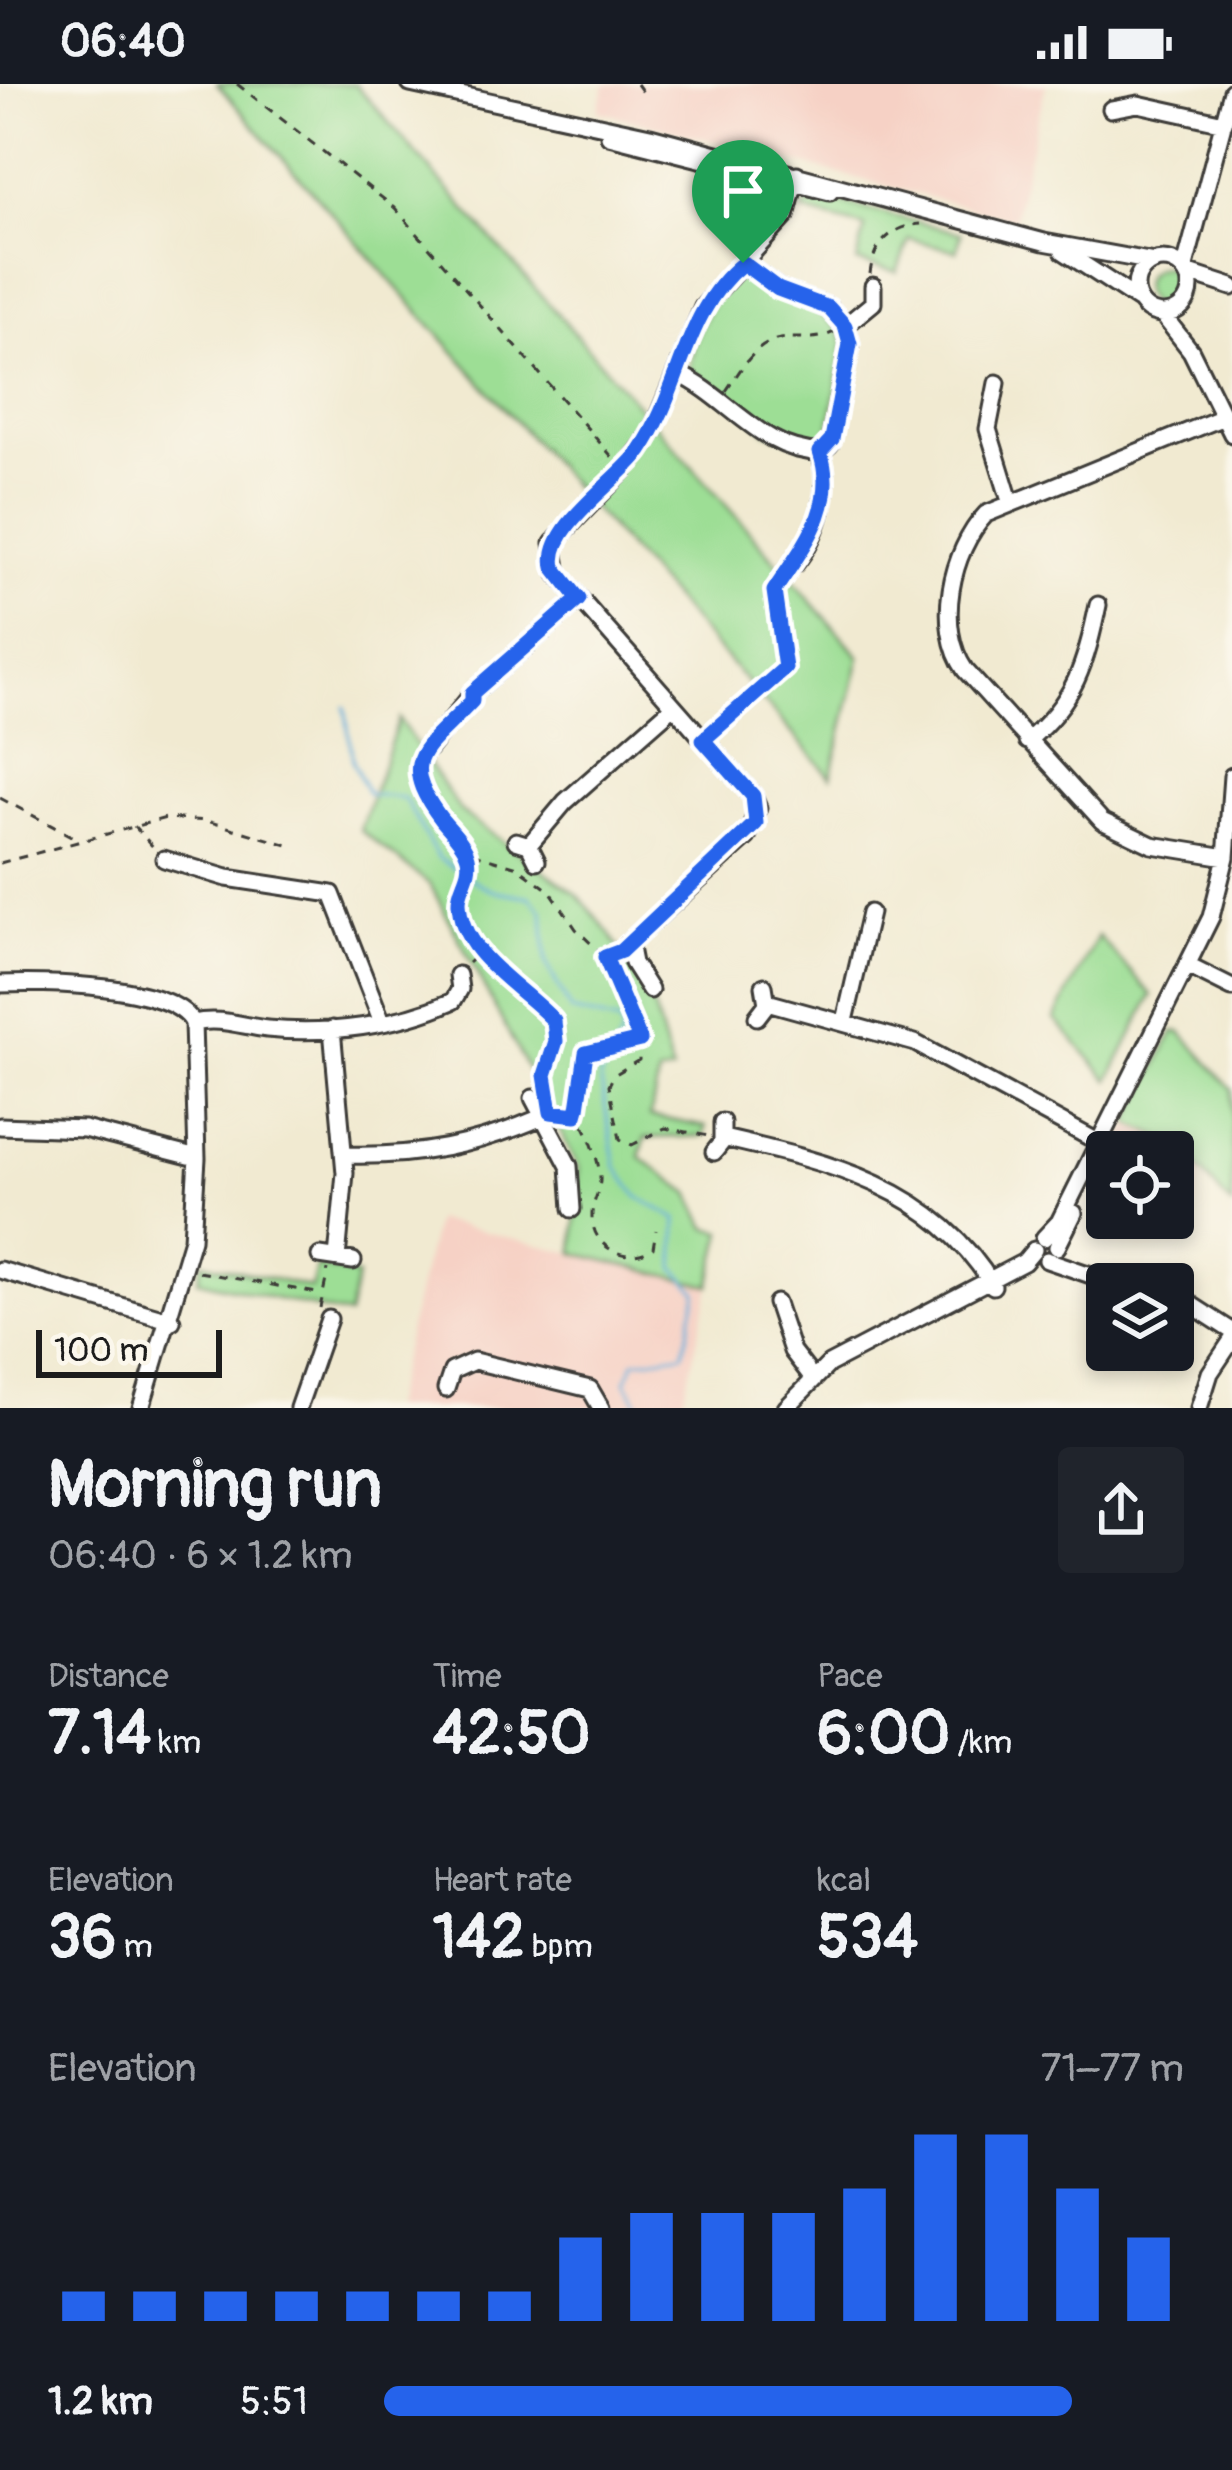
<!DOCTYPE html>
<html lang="en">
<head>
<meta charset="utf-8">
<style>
  :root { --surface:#171b24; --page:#20242c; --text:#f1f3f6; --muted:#9ea1a6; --accent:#2563eb }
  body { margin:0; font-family:Pangolin,sans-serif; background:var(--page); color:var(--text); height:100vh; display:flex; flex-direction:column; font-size:45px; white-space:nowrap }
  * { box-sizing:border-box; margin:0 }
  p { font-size:39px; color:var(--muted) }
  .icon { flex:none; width:66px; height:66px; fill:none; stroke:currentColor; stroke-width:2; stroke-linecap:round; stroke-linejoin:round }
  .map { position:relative; height:1324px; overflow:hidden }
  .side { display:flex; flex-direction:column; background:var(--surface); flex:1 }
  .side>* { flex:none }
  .controls { position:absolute; left:1086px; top:1047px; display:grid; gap:24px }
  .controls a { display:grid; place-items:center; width:108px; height:108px; border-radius:12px; background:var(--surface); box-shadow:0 6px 18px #0003; font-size:60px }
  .scale { position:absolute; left:36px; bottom:30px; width:186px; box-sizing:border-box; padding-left:12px; border:6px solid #1c1c1c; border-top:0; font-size:33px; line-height:42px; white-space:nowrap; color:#1c1c1c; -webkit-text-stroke:9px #fbf7ec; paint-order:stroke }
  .pin { position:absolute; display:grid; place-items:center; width:102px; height:102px; color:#fff; margin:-123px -51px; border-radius:50% 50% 50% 0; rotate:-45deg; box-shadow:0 0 12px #0007 }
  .pin .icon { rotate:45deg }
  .round { display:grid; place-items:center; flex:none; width:126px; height:126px; border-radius:12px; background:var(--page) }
  .headline { display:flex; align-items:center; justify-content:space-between; height:204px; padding:0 48px }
  h1 { font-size:66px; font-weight:700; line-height:90px }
  .figures { display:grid; grid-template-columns:repeat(3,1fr); gap:18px; height:204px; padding:12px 48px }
  .figures div { display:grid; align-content:center }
  .figures b { font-size:60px; font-weight:700 }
  .figures small { font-size:33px; font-weight:400 }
  .figures p { font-size:33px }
  .chart { height:336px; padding:24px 48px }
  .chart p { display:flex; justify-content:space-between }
  .chart svg { width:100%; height:216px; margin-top:12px; stroke:var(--accent); stroke-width:6 }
  ul { padding:0 48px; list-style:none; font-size:39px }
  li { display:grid; grid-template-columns:192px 144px 1fr; align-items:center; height:90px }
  li i { height:30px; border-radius:15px; background:var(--accent) }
  .status { display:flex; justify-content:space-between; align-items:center; height:84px; padding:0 60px; background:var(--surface); direction:ltr }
  .status svg { height:33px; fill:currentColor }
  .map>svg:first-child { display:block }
</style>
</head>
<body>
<div class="status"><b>06:40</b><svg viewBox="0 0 49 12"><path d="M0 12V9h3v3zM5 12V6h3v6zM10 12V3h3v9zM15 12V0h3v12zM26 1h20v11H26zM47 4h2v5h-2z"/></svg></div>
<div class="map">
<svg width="1232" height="1324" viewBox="0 0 1232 1324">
  <rect width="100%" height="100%" fill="#fbf7ec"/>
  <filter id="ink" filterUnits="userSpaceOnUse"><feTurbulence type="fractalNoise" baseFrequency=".00833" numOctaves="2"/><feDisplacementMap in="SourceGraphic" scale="24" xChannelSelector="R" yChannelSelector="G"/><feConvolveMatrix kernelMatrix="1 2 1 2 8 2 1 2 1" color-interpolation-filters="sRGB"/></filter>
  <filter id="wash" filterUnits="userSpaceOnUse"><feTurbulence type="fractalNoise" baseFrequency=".004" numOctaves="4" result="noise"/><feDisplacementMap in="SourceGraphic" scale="48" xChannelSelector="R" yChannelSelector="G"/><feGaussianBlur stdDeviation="2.7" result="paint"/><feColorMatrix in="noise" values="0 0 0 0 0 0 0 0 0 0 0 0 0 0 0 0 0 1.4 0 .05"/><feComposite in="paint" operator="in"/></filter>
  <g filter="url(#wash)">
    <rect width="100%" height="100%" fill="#f1ead1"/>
    <path fill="#f6d1c5" d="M605,0H1046L1014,135L598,27Z
      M1129,1039L1178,1061L1201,1087L1194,1123L1173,1119V1068H1107L1103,1076L1111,1057L1118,1062Z
      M435,1136L710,1202L681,1324H390Z"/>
    <path fill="#9dde95" stroke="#5c7d58" stroke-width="3" d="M217,0H355L860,573L831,693Z
      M816,112L961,149L957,167L909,155L897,188L857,178L865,143L801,127Z
      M1143 203a20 20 0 1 1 40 0a20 20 0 1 1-40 0Z
      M742,191C773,203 835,227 844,258L828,355L816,364L766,347L725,309L689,286C694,251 709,209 742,191Z
      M399,635L461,728L578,811L610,850L655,927L672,988L659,991L650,1032L706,1043L704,1052L645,1054L640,1073L690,1109L707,1144L723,1148L710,1202L574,1169L579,1083L430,800L360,746Z
      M1098,852L1152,911L1109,996L1055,935Z
      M1173,948H1181L1232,1005V1122L1178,1061L1129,1039Z
      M202,1178L311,1204L317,1182L357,1192L348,1232L198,1196Z"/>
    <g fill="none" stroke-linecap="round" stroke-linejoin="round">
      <path stroke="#62adda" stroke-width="3" d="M345,623L353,678L368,710L404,714L438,774L490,806L530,813L543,827L546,879L571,927L620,939L623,949L600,993L616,1082L638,1113L677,1135L675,1184L697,1208L683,1270L635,1277L626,1297L640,1324"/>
    </g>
  </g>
  <g filter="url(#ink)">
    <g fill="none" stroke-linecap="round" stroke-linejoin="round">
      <defs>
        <path id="minor" d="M410,0L650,52L1044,158L1154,178
          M1111,25L1138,20L1224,39
          M609,52L830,108
          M1063,167L1138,216
          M1136 203a27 27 0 1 1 54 0a27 27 0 1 1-54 0Z
          M1184,186L1232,7
          M1186,188L1232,203
          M1162,230L1191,267L1232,350
          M845,242L873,219V202
          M679,290C728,313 763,368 820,368L830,360L850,260L845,242L829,224L779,205L743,179
          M997,299L988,345L1010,417
          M795,480C819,451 832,404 820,368
          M1027,657C1075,618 1086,579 1098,521
          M428,665L473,609L579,515
          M516,757L529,761L537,777
          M529,761L565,718L674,622
          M1226,773L1152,761L1102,737L965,586C935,543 951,467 986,430L1226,332
          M164,775L227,794L332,810L382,938
          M1188,882L1232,904
          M0,900C40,898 174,899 193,939
          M650,906L633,879L629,859L747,753L758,724L753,712L558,490L553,459L624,386L651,350L703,223L786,132L797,90
          M767,918L915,959L1100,1059
          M757,933L767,920L764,902
          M845,937L870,829
          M193,939C220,933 241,942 267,945C328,951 397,942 453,917L460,905L458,891
          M332,945L345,1089L337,1174
          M533,1014L569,1082L572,1125
          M0,1042L84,1045L197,1074
          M723,1054C827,1078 934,1102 993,1202
          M714,1068L722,1058V1038
          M345,1071C418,1073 475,1062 542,1033
          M1044,1154L1059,1138L1211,833L1226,773L1232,692
          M1057,1163L1074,1129
          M320,1172L353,1177
          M1047,1176L1117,1200
          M0,1186L172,1237
          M1173,1209L1232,1247
          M776,1219L792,1267L812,1293
          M446,1305L452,1287L474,1277L590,1305L601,1324
          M141,1324L192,1155L197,1074L193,939
          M298,1324L329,1235
          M786,1324L829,1280L1024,1178L1034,1166
          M1199,1324L1210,1289L1232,1256"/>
      </defs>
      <use href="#minor" stroke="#3c3b37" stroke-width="21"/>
      <path stroke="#3c3b37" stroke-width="3" stroke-dasharray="9 9" stroke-linecap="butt" d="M237,0L395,124L615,376
        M637,0L645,11
        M870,190C873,160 892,142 921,140
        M726,307C745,280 758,252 795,254C811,254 820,255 834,248
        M716,650L783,590L784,569L774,513L787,492
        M420,674C408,709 446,741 467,767
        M0,714L75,754
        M134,742L155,765
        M0,779L166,734L207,737L295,763
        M479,871L554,937C561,962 543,984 548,1010
        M606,874L639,946V976L614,991L609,1001L620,1055L632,1061L665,1044L709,1052
        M468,879L478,870L459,817L470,787L468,768L518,783L551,808L576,845L605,873L619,868
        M636,960L585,969L576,1031C587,1042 599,1076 600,1093C601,1106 592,1118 592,1131C591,1164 628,1182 653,1164L656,1146
        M199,1188L323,1210
        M320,1224L328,1186"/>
      <use href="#minor" stroke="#fff" stroke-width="15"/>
    </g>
  </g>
  <g fill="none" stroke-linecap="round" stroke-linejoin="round" filter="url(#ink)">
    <defs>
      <path id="route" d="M743,179L778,205L829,224L845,242L850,260L832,355L820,368C839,423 801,465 774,507L785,584L703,656L753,712L756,739L621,867L605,873L640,956L586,969L578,1024L576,1031L551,1028L545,991L556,957L554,937C522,902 460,871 459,818C459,802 472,791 468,773C465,760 451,747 442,736C394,673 427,666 472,617V609L579,515L554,483C545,444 616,399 640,367C682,306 683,227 743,179Z"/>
    </defs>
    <use href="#route" stroke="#fff" stroke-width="24"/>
    <use href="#route" stroke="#2563eb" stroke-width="15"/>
  </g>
</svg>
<div class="controls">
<a><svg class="icon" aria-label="locate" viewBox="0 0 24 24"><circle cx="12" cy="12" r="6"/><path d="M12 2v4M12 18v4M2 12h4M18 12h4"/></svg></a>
<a><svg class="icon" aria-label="layers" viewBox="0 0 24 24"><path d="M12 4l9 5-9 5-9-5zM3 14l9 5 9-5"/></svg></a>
</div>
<div class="scale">100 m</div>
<div class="pin" style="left:743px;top:179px;background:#1e9e55"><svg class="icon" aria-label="arrive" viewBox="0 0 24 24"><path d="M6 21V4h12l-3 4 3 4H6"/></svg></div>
</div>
<section class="side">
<div class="headline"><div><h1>Morning run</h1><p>06:40 · 6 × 1.2 km</p></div><a class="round"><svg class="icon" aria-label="share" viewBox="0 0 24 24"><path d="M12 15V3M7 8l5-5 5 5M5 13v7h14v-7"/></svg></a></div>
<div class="figures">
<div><p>Distance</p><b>7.14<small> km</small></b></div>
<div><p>Time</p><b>42:50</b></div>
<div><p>Pace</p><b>6:00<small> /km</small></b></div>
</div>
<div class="figures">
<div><p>Elevation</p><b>36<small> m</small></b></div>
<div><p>Heart rate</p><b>142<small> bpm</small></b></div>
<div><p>kcal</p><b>534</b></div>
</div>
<div class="chart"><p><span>Elevation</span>71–77 m</p>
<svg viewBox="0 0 160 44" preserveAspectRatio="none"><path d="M5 44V38M15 44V38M25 44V38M35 44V38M45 44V38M55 44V38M65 44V38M75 44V27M85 44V22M95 44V22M105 44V22M115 44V17M125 44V6M135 44V6M145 44V17M155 44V27"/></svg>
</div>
<ul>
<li><b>1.2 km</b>5:51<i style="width:86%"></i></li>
</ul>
</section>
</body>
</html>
